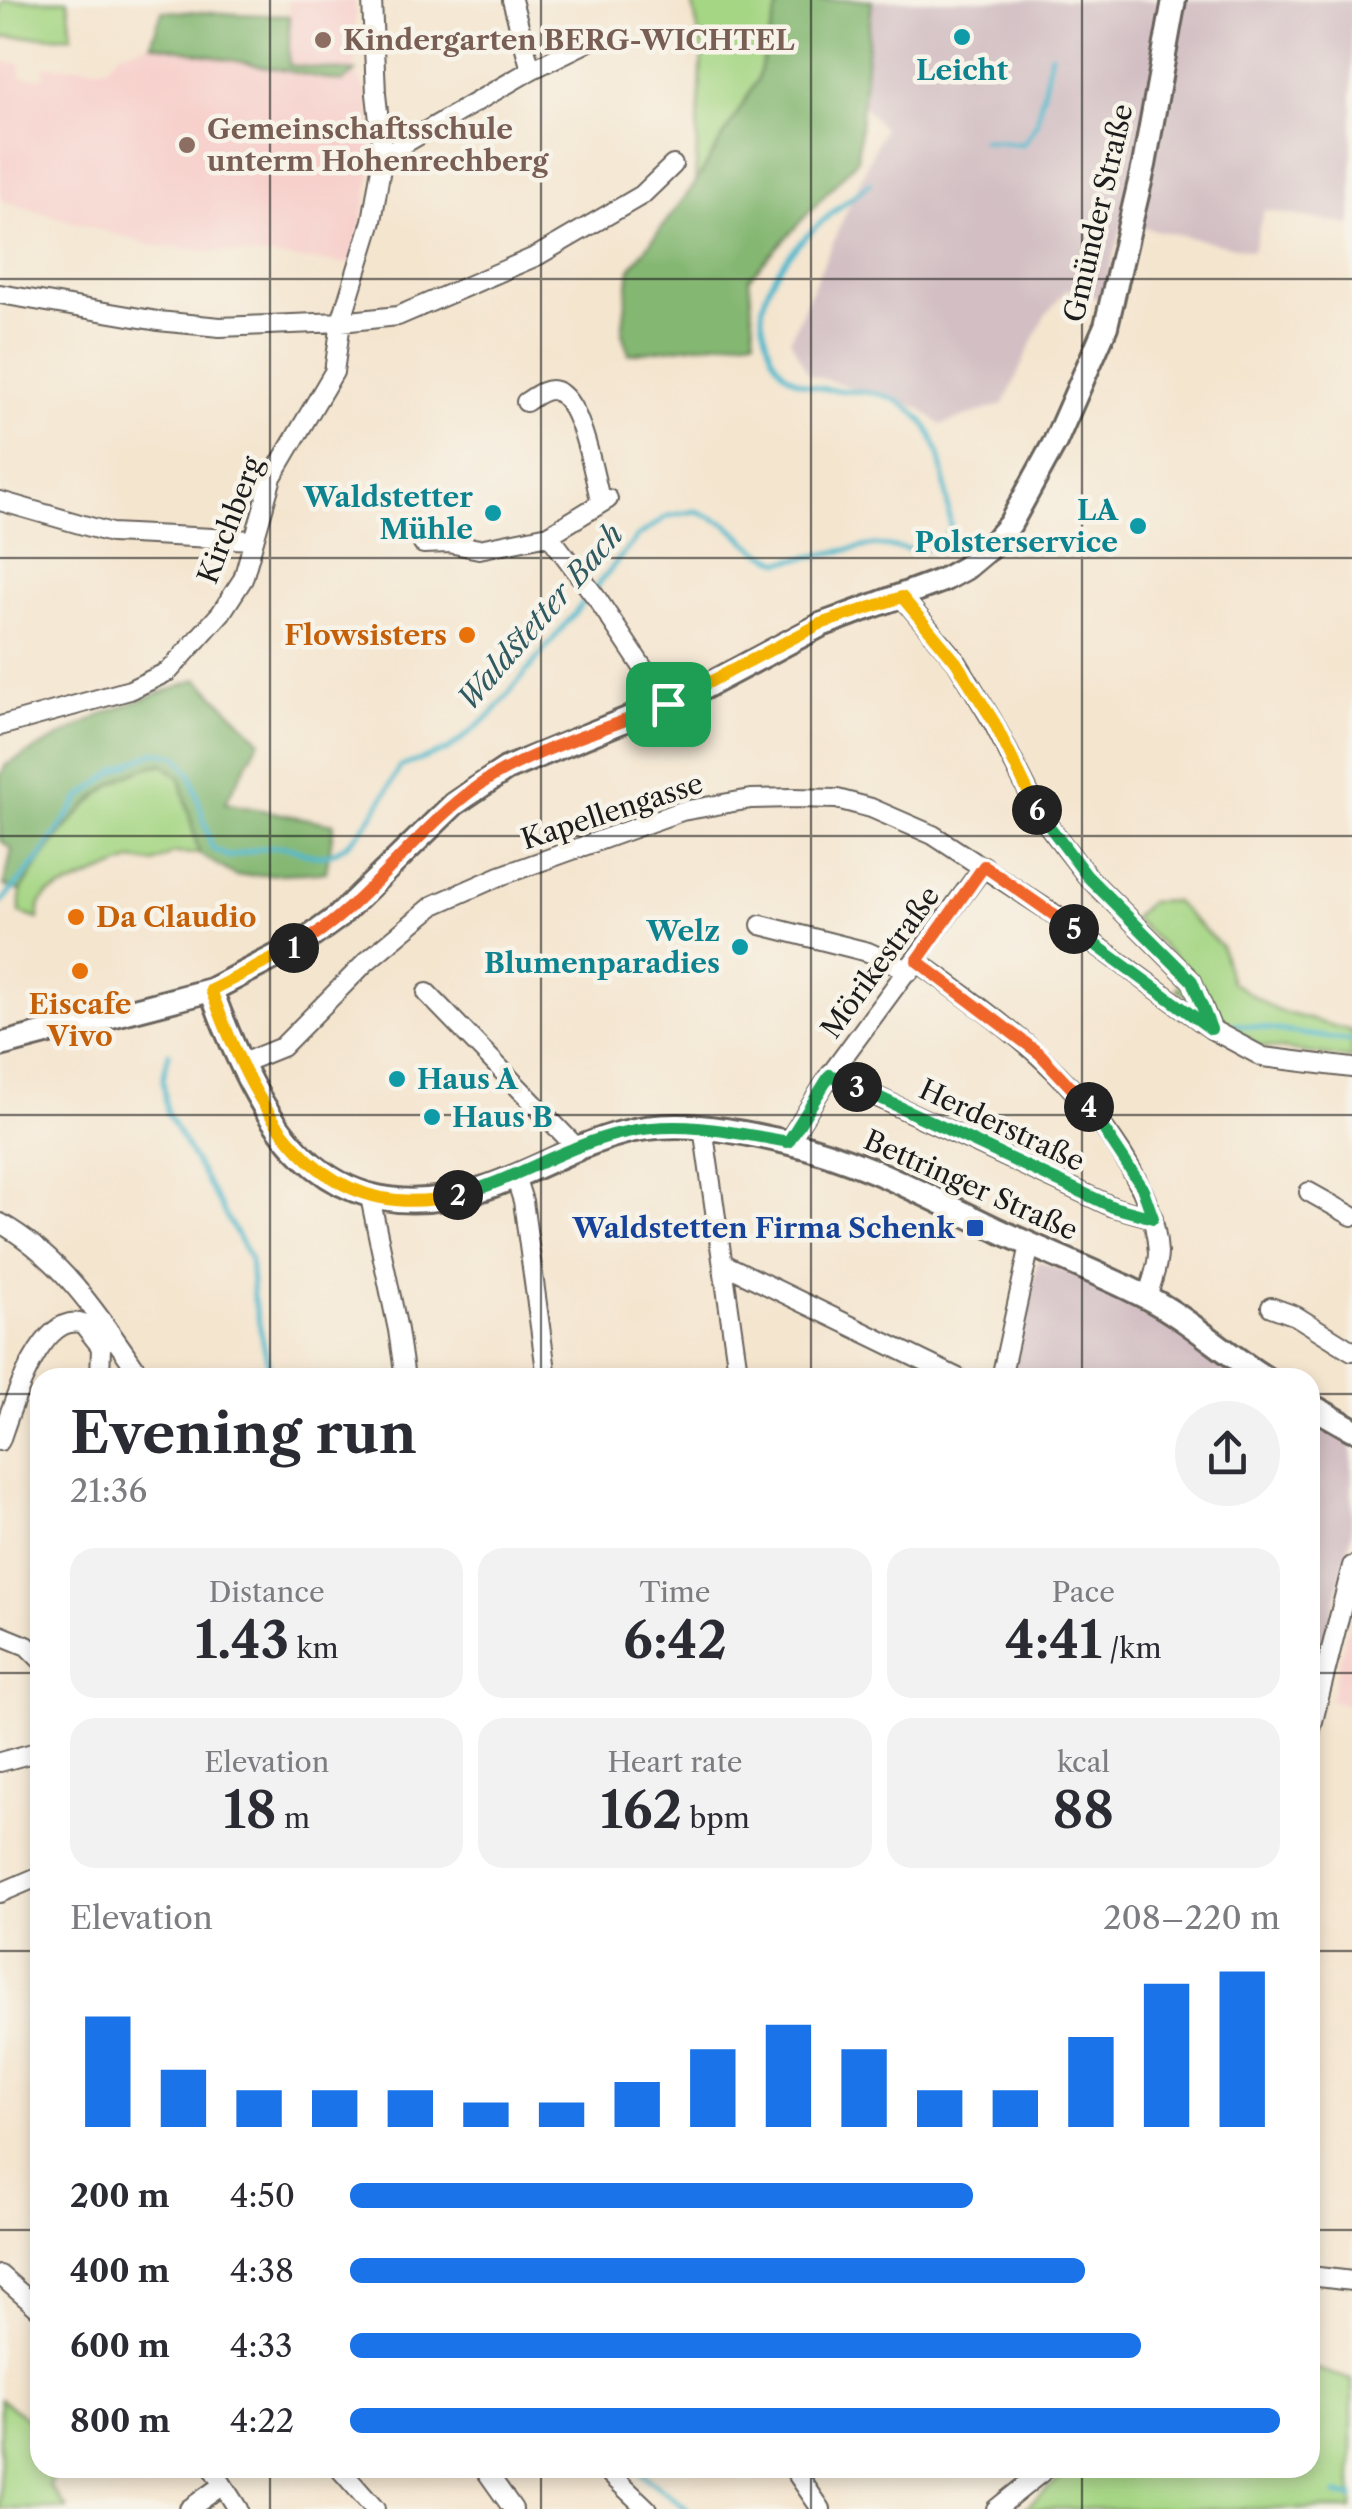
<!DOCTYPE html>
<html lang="en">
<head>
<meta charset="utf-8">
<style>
  :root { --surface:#fff; --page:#f2f2f3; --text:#2b2b33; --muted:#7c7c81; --accent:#1a73e8 }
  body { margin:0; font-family:"Libre Caslon Text",serif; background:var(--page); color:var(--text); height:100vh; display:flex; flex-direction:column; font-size:38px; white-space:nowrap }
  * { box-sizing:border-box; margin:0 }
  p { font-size:32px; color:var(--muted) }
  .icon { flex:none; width:55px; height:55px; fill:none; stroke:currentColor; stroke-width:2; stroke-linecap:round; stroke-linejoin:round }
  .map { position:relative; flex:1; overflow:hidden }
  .side { position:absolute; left:30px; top:1368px; width:1290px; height:1110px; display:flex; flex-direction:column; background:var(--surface); border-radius:30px; box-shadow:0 5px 15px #0003 }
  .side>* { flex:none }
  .pin { position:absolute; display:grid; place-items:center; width:85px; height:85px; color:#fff; margin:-42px; border-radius:20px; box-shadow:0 5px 15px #0006 }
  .km { position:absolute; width:50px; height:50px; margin:-25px; border-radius:50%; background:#222; color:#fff; font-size:28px; line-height:50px; text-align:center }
  .round { display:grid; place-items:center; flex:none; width:105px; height:105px; border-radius:52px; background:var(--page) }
  .overview { display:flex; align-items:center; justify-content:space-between; height:170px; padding:0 40px }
  h1 { font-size:55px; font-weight:700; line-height:75px }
  .figures { display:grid; grid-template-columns:repeat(3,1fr); gap:15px; height:170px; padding:10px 40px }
  .figures div { display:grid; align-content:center; border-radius:25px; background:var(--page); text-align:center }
  .figures b { font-size:50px; font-weight:700 }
  .figures small { font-size:28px; font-weight:400 }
  .figures p { font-size:28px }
  .chart { height:280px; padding:20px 40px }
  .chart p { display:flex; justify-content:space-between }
  .chart svg { width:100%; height:180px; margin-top:10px; stroke:var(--accent); stroke-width:6 }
  ul { padding:0 40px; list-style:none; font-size:32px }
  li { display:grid; grid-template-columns:160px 120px 1fr; align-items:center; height:75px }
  li i { height:25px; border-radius:12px; background:var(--accent) }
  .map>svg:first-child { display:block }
</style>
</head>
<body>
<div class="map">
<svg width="1352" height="2509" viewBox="0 0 1352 2509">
  <rect width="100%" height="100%" fill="#f7f3e8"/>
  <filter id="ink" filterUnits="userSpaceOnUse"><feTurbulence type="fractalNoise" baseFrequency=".01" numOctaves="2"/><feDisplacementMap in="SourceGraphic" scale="20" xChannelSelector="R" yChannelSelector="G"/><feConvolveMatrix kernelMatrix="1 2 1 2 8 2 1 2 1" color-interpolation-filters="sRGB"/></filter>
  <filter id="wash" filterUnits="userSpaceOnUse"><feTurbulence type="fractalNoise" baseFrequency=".0048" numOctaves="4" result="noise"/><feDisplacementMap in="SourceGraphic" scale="40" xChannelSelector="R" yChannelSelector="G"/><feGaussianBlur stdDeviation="2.25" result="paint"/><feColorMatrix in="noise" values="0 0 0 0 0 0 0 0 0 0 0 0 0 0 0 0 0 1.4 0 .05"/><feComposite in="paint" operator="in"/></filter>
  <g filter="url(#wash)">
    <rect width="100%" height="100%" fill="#f4e5cf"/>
    <path fill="#f7d0cc" d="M288,0H355L356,73L368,97L375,158L352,264L154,246L0,200V62L20,63L21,77H44V66L107,67L120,52L151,44L162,11L288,16Z
      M1352,1609V1706L1330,1700Z"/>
    <path fill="#d2bec3" d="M872,0H1352V225L1264,210L1253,251L1123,223L1101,299L1067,289L1044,317L1004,404L941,425L920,408L808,374L790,339L883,129L862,104Z
      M1038,1261L1143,1301L1253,1378H1009Z
      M1310,1416L1352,1438V1531L1310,1702Z"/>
    <path fill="#a5d684" stroke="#607950" stroke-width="2.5" d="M4,0H68L72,36L0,37V7Z
      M692,0H780L757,81L695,184L702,51Z
      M163,764L180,778L199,854L174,853L154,863L133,860L48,894L40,904L38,919L20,913C20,905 19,896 22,890C32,863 89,799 113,784C129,773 144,767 163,764Z
      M1174,901L1221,946L1231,982L1276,1010L1352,1031V1059L1259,1046L1176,989L1192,974L1133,918L1149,902Z
      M1310,2367L1352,2380V2509H1024L1072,2468H1310Z
      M0,2399L40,2428V2468H60L49,2485L67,2509H0Z"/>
    <path fill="#84b772" stroke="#506a47" stroke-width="2.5" d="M780,0H872L857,160L749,278L755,338L629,354L622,333L630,269L695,184L757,81Z
      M162,11L289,16V65L356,72L342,82L151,44Z
      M198,679L260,740L225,803L334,824L326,872L236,876L199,854L180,778L163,764C98,774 54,840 21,891L4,886L12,849L0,840V776L6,765L105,713Z"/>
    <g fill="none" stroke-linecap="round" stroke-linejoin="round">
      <path stroke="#4fb8cc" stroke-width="5" d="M982,140L1023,144L1036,125L1051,54
        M0,904L40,858L80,798L115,771L155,752L177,756L191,775L212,848L229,857C250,851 270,844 292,848C299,850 307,855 315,856C356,857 384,797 400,767L448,750L491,715L637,537L668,516L697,511L726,524L757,550L781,562L874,545L916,550L936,547L951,528C945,493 945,445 920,418C883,379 847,399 805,384C783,377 773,362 767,340C766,333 762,324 762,318C761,264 831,213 870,183
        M1235,1024L1352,1041
        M169,1053L163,1079L167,1113L250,1258L253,1296L271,1378
        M634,2468L687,2509
        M1337,2494L1352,2497"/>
    </g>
  </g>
  <g filter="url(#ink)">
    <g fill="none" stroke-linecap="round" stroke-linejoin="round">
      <defs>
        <path id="minor" d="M512,0L531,70
          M383,156L531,70L588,42
          M0,294L158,321L220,327L341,322L398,316L537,256L642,195L673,165
          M526,402C534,397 546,387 556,391C582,400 594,478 601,503
          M0,501L111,533L253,540
          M549,535L608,499
          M423,544L449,543L479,549L549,535L598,600L667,704
          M902,597L957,662L993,722L1040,815L1087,876L1192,981L1211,1027
          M0,726L130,690L169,671L221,613L243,579L272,477L334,372L341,322L372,221L383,156L376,94L372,0
          M761,925L868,952L910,971
          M917,961C997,1019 1068,1069 1122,1154C1141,1185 1156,1215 1158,1253C1158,1267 1151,1284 1147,1297
          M427,993L578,1149
          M240,1064L282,1047L367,961L434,905L500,876L682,811L751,799L793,798L837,799L871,808L933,835L1057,916L1211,1029L1263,1057L1352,1068
          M830,1075L1113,1207L1153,1218
          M703,1127L739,1378
          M788,1142L830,1075L984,866
          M515,1176L523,1201L547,1378
          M1309,1192L1352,1216
          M370,1197L398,1330L405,1378
          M0,1223C62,1257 103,1321 142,1378
          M724,1264L958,1378
          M1271,1307L1296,1316L1352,1351
          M100,1378L101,1347L107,1337
          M1001,1378L1030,1245
          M0,1441C10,1412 41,1309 83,1324L101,1347
          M0,1635L27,1646L40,1659
          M1310,1733L1352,1566
          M0,1762L40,1751
          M0,1893L40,1876
          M0,2275L40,2310
          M1310,2276L1352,2281
          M212,2468L238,2509
          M339,2468L375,2509
          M484,2468L513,2509
          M604,2468L647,2509
          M793,2468L821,2509
          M189,2509L221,2486
          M996,2509L1047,2468"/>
        <path id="tertiary" d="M211,990C259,1120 320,1239 482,1189C530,1174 573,1146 622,1133C675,1118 734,1130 786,1142C862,1159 932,1199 1002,1232C1050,1254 1100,1273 1146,1297C1189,1319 1224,1353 1265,1378
          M0,1045L211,990L302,943L338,917L454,804L506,769L703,688L821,625L943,580L965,568L990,547L1010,524L1055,442L1106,326L1144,165L1174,0
          M1310,1405L1352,1429"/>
      </defs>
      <use href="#minor" stroke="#68625b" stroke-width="22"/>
      <use href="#tertiary" stroke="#68625b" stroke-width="28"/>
      <use href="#minor" stroke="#fff" stroke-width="18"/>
      <use href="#tertiary" stroke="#fff" stroke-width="22"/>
    </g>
  </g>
  <g fill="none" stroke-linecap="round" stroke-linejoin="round" filter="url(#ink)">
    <defs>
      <path id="split-1" d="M294,948C366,908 411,834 478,786C526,752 611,727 668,704"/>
      <path id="split-2" d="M294,948L211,990C252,1102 314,1230 458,1195"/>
      <path id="split-3" d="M458,1195C516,1180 567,1144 626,1132C680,1120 734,1132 788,1142L830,1075L857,1087"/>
      <path id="split-4" d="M857,1087L1113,1207L1153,1218L1142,1187L1089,1107"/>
      <path id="split-5" d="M1074,929L984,866L917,961L1040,1054L1089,1107"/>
      <path id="split-6" d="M1037,810L1087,876L1192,981L1211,1029L1074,929"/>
      <path id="split-7" d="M668,704L820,624L902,597L956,662L994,722L1037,810"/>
    </defs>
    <use href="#split-1" stroke="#fff" stroke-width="20"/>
    <use href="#split-2" stroke="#fff" stroke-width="20"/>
    <use href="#split-3" stroke="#fff" stroke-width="20"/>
    <use href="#split-4" stroke="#fff" stroke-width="20"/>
    <use href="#split-5" stroke="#fff" stroke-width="20"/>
    <use href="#split-6" stroke="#fff" stroke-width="20"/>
    <use href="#split-7" stroke="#fff" stroke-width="20"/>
    <use href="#split-1" stroke="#f0652b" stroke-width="12"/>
    <use href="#split-2" stroke="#f5b400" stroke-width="12"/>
    <use href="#split-3" stroke="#22a559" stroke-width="12"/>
    <use href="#split-4" stroke="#22a559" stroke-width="12"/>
    <use href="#split-5" stroke="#f0652b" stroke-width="12"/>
    <use href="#split-6" stroke="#22a559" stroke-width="12"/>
    <use href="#split-7" stroke="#f5b400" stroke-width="12"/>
  </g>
  <path fill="none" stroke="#1c1c1c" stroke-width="2.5" stroke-opacity="0.55" d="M270,0V1378M541,0V1378M811,0V1378M1082,0V1378M0,279H1352M0,558H1352M0,836H1352M0,1115H1352M0,1394H40M1310,1394H1352M0,1673H40M1310,1673H1352M0,1951H40M1310,1951H1352M0,2230H40M1310,2230H1352M270,2468V2509M541,2468V2509M811,2468V2509M1082,2468V2509"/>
  <g fill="#0f9aa8" stroke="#f7f3e8" stroke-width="4">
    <circle cx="962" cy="37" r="10"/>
    <circle cx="493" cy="513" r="10"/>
    <circle cx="1138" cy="526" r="10"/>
    <circle cx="740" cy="947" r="10"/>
    <circle cx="397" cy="1079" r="10"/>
    <circle cx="432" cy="1117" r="10"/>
  </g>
  <g fill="#8d6e63" stroke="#f7f3e8" stroke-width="4">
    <circle cx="323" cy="40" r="10"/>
    <circle cx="187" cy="145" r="10"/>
  </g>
  <g fill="#e8710a" stroke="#f7f3e8" stroke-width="4">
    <circle cx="467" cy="635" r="10"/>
    <circle cx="76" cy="917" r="10"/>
    <circle cx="80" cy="971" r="10"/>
  </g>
  <rect fill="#1a4fb4" stroke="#f7f3e8" stroke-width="4" x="965" y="1218" width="20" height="20" rx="5"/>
  <g text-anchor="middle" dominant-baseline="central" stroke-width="9" stroke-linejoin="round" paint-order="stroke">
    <g font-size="28" font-weight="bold" fill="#785e54" stroke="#f7f3e8" text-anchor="start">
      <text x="343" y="40">Kindergarten BERG-WICHTEL</text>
      <text x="207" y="129">Gemeinschaftsschule<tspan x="207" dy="32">unterm Hohenrechberg</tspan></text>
    </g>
    <g font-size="28" font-weight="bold" fill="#0d838f" stroke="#f7f3e8" text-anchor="end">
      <text x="962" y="70" text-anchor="middle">Leicht</text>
      <text x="473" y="497">Waldstetter<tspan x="473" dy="32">Mühle</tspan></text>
      <text x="1118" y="510">LA<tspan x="1118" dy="32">Polsterservice</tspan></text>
      <text x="720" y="931">Welz<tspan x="720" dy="32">Blumenparadies</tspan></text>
      <text x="417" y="1079" text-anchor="start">Haus A</text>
      <text x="452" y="1117" text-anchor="start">Haus B</text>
    </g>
    <g font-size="28" fill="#1c1c1c" stroke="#f7f3e8">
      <text transform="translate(1098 213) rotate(-77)">Gmünder Straße</text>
      <text transform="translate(230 520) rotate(-69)">Kirchberg</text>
      <text transform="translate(612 811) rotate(-18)">Kapellengasse</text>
      <text transform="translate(880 962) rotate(-54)">Mörikestraße</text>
      <text transform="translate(1002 1125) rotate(25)">Herderstraße</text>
      <text transform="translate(971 1185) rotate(24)">Bettringer Straße</text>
    </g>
    <g font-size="28" font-weight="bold" fill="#c56008" stroke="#f7f3e8" text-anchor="end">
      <text x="447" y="635">Flowsisters</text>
      <text x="96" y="917" text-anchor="start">Da Claudio</text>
      <text x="80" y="1004" text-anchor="middle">Eiscafe<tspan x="80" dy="32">Vivo</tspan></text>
    </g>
    <g font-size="28" font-weight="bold" fill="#164399" stroke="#f7f3e8" text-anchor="end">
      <text x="955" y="1228">Waldstetten Firma Schenk</text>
    </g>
    <g font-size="30" font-style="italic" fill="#305a62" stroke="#f7f3e8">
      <text transform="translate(540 617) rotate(-49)">Waldstetter Bach</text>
    </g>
  </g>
</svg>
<div class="pin" style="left:668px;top:704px;background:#1e9e55"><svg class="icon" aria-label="arrive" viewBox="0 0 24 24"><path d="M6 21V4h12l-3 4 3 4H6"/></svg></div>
<b class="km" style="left:294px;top:948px">1</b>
<b class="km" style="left:458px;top:1195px">2</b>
<b class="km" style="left:857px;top:1087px">3</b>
<b class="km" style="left:1089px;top:1107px">4</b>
<b class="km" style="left:1074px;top:929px">5</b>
<b class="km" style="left:1037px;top:810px">6</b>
<section class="side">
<div class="overview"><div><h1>Evening run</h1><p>21:36</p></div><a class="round"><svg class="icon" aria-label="share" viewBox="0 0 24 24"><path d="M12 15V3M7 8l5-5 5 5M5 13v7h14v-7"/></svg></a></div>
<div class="figures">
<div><p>Distance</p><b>1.43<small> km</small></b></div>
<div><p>Time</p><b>6:42</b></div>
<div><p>Pace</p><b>4:41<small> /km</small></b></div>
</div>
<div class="figures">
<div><p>Elevation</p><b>18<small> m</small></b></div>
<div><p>Heart rate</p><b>162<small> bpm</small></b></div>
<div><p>kcal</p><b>88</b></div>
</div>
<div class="chart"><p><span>Elevation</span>208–220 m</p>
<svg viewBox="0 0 160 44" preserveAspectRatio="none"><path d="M5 44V17M15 44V30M25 44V35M35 44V35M45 44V35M55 44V38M65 44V38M75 44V33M85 44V25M95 44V19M105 44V25M115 44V35M125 44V35M135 44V22M145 44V9M155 44V6"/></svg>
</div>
<ul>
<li><b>200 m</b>4:50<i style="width:67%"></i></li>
<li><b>400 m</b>4:38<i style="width:79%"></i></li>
<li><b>600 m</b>4:33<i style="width:85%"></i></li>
<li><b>800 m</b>4:22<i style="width:100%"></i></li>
</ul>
</section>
</div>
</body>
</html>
